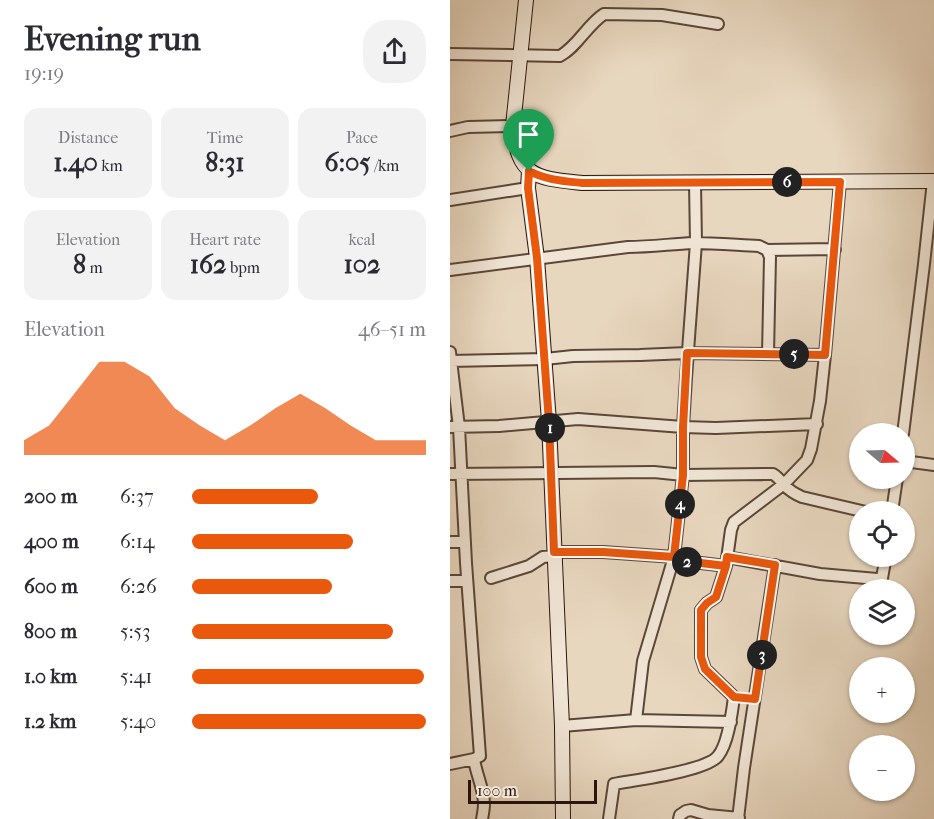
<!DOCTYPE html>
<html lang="en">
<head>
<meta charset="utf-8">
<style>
  :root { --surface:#fff; --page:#f2f2f3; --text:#2b2b33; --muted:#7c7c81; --accent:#ea580c }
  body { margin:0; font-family:"IM FELL French Canon",serif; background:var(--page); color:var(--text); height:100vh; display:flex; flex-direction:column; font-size:22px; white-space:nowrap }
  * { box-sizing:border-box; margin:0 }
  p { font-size:20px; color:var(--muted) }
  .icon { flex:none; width:33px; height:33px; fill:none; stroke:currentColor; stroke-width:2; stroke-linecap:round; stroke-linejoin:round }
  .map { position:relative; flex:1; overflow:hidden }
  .side { display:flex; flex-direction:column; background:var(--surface); width:450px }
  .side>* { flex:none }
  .needle { width:39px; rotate:109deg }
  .fabs { position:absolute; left:399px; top:423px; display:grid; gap:12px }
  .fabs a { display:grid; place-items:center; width:66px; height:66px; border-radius:50%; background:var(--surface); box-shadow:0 2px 4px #0004; font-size:30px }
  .scale { position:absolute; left:18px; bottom:15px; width:129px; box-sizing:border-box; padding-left:6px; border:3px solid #2c150c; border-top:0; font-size:16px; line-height:21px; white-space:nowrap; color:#2c150c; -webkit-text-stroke:4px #f0e5d5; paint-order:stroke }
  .pin { position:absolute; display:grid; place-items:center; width:51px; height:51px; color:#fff; margin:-62px -26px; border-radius:50% 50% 50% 0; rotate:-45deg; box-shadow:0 0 6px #0007 }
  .pin .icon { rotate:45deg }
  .km { position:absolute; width:30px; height:30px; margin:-15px; border-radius:50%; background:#222; color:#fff; font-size:16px; line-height:30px; text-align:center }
  .round { display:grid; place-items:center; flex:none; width:63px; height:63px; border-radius:24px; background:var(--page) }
  .head { display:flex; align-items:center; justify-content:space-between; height:102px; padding:0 24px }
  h1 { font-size:33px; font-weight:800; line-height:45px }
  .metrics { display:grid; grid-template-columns:repeat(3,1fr); gap:9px; height:102px; padding:6px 24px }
  .metrics div { display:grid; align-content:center; border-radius:15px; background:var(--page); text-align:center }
  .metrics b { font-size:26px; font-weight:800 }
  .metrics small { font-size:16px; font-weight:400 }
  .metrics p { font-size:16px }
  .chart { height:168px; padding:12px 24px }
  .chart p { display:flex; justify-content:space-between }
  .chart svg { width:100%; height:108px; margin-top:6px; fill:var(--accent); opacity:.7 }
  ul { padding:0 24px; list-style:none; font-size:20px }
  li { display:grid; grid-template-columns:96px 72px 1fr; align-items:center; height:45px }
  li i { height:15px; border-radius:8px; background:var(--accent) }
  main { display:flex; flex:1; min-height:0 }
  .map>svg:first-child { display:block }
</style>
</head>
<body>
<main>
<section class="side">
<div class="head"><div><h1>Evening run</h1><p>19:19</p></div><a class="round"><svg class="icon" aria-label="share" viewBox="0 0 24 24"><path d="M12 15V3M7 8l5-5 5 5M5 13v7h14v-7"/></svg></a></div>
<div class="metrics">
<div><p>Distance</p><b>1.40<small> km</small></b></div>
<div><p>Time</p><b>8:31</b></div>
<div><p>Pace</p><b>6:05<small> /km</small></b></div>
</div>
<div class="metrics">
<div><p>Elevation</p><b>8<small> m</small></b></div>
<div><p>Heart rate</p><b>162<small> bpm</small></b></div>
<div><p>kcal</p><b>102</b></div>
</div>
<div class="chart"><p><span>Elevation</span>46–51 m</p>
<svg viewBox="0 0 160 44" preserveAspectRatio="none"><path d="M0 44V38L10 32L20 19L30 6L40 6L50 12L60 25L70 32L80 38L90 32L100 25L110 19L120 25L130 32L140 38L150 38L160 38V44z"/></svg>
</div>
<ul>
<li><b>200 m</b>6:37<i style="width:54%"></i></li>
<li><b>400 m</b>6:14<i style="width:69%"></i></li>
<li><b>600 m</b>6:26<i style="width:60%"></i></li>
<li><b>800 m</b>5:53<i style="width:86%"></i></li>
<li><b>1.0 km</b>5:41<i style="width:99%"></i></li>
<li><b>1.2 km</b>5:40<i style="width:100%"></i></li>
</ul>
</section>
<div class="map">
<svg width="484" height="819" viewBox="0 0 484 819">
  <rect width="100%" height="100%" fill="#e8d7bf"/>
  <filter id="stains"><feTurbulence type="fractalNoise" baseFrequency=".00333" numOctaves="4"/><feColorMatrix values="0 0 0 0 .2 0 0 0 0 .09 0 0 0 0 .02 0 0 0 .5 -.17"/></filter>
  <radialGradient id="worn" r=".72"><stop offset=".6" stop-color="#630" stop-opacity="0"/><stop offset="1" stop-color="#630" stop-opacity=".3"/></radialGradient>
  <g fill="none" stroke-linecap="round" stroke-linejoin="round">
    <defs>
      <path id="street" d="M0,54L110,56C128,46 137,25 154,14L212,15L268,24
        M0,131L18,127L63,126
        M0,200L78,188
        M317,250L385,249
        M0,270L178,247C200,247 221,244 243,243C265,243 287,245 309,246L317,250L320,257L318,354
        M0,352L9,427L16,563L30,756L24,759C26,774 34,789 34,804C34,809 33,814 32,819
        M0,361L95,359L123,356L190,355L237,353L375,355
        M0,427L49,426L128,419L233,427L266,428L367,424
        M453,434L474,264L483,181
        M454,461L484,465
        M0,474L204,472L233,475L323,474C328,477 330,480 334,485C339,490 345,494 352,497L416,512
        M442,512L447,478
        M0,542H15
        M104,552H153L224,557L226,560L276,566
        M277,557L370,574L427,579L432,578L436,556
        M41,578L79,566L93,557L104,556
        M0,581H17
        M186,720L193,661L224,557L233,475V427L236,378L246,243L245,183
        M112,726L186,720L281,722
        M0,764L24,759
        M159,819L164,784C185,780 257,771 268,756C278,744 282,713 284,697L255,669L251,657V610L257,603L266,597L276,566L281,530L284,522L334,484L357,460L361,449L370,401L375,355L390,182
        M229,819L230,815L236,811L241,810L258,815L289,818
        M288,819L294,768L325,565"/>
      <path id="secondary" d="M76,0L63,126C68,178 86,178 132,183L484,181
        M79,171L78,188L87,258L99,422L112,726L113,819"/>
    </defs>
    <use href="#street" stroke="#5b4639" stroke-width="14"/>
    <use href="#secondary" stroke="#2c150c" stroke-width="16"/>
    <use href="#street" stroke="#f0e5d5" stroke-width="10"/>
    <use href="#secondary" stroke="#f0e5d5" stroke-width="14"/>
  </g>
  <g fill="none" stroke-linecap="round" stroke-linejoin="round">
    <defs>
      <path id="route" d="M79,171L78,188L87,258L99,422L104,552H153L224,557L226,560L276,566L266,597L257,603L251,610V657L255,669L284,697L305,699L325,565L277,557L276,566L226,560L224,557L233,475V427L237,353L375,355L390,182L132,183C114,181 96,180 79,171"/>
    </defs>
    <use href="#route" stroke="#fff" stroke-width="12"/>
    <use href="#route" stroke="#ea580c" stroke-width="8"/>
  </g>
  <rect width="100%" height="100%" filter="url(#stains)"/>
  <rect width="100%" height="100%" fill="url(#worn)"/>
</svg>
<div class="fabs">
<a><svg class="needle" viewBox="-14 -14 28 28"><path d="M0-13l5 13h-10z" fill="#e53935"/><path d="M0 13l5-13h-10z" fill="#7c7c81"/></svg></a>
<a><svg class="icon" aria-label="locate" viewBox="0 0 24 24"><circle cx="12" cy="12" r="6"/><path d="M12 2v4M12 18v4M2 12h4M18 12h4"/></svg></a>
<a><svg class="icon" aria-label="layers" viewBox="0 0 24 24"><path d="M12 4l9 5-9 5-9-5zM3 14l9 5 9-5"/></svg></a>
<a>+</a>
<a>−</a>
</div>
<div class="scale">100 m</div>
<div class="pin" style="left:79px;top:171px;background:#1e9e55"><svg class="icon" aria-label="arrive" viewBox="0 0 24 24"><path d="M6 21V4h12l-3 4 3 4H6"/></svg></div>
<b class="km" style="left:100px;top:428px">1</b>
<b class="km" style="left:237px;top:562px">2</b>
<b class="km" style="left:312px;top:655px">3</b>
<b class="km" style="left:230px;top:504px">4</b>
<b class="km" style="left:344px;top:354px">5</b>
<b class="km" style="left:337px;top:182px">6</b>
</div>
</main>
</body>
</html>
